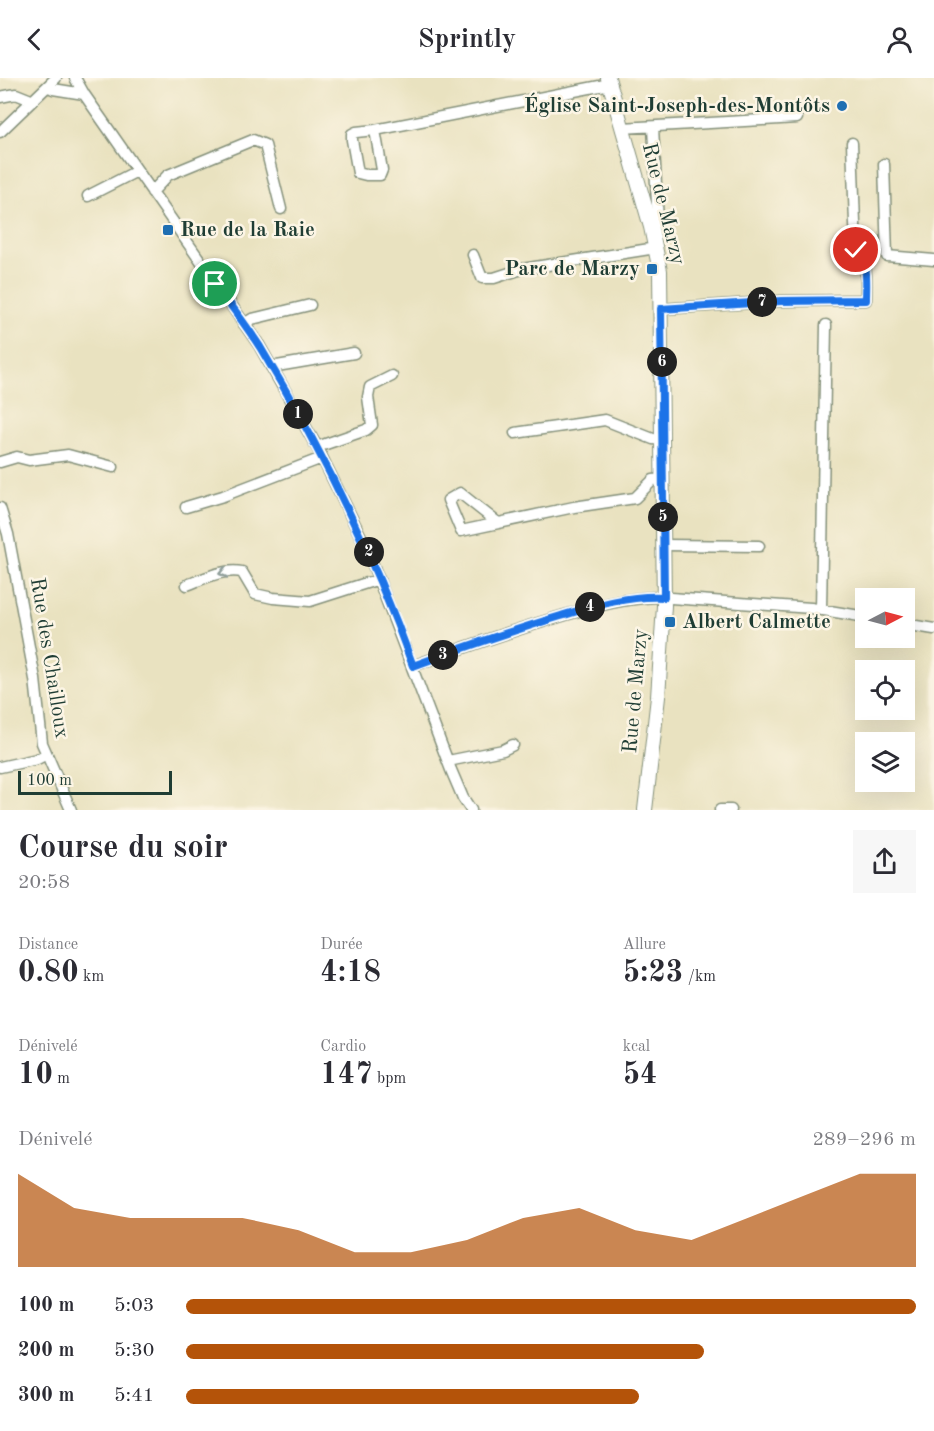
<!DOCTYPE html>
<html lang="fr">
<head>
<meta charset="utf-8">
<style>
  :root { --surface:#fff; --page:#f7f7f7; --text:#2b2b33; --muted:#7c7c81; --accent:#b45309 }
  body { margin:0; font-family:"Old Standard TT",serif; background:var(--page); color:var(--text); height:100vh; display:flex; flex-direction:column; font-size:22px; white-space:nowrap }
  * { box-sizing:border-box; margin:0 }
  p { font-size:20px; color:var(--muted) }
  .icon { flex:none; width:33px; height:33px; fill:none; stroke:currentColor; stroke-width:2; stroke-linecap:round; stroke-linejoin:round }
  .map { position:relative; height:732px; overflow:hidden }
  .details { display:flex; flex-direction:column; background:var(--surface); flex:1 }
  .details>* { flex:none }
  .needle { width:39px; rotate:84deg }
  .buttons { position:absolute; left:855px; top:510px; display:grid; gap:12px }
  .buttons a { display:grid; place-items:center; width:60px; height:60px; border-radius:0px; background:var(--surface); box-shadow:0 6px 24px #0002; font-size:30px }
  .scale { position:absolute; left:18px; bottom:15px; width:154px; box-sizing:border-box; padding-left:6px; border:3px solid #1f3d34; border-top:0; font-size:16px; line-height:21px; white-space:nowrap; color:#1f3d34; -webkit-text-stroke:4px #fcf5e5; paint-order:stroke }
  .pin { position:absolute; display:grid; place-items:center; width:51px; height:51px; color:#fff; margin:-26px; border:3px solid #fff; border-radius:50%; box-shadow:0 2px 6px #0007 }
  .km { position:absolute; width:30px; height:30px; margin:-15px; border-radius:50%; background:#222; color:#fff; font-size:16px; line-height:30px; text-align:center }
  .round { display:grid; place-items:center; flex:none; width:63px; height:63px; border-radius:0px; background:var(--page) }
  .overview { display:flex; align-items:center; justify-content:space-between; height:102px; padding:0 18px }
  h1 { font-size:33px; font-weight:700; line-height:45px }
  .figures { display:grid; grid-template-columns:repeat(3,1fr); gap:9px; height:102px; padding:6px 18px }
  .figures div { display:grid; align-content:center }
  .figures b { font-size:30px; font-weight:700 }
  .figures small { font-size:16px; font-weight:400 }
  .figures p { font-size:16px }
  .chart { height:168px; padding:12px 18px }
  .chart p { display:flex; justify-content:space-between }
  .chart svg { width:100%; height:108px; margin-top:6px; fill:var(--accent); opacity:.7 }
  ul { padding:0 18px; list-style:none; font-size:20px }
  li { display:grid; grid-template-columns:96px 72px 1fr; align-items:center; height:45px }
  li i { height:15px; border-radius:8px; background:var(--accent) }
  header { display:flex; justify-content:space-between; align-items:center; height:78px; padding:0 18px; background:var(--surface); font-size:27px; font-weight:700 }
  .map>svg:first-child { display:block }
</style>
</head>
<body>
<header><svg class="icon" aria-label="back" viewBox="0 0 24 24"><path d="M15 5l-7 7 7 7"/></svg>Sprintly<svg class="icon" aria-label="person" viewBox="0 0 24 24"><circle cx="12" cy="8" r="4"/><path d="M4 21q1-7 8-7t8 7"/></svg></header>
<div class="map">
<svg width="934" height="732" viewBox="0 0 934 732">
  <rect width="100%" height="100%" fill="#fcf5e5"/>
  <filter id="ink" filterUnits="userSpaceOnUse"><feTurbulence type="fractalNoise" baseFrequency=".0167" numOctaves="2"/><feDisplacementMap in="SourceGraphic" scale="12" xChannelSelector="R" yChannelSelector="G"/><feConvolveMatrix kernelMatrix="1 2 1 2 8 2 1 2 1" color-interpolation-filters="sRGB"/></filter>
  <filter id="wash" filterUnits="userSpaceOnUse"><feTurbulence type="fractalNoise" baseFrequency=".008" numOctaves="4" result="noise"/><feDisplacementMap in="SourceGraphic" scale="24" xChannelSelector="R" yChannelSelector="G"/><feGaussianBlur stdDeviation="1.35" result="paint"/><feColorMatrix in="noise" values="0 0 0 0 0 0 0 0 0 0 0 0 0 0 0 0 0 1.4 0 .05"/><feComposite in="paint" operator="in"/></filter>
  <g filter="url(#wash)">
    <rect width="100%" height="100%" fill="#e9e2c0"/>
  </g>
  <g filter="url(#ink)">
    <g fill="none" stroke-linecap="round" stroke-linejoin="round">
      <defs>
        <path id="minor" d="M75,0L84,16L259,267L317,369L367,471L451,692L463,720L471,732
          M48,8L53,11L84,16
          M0,19L16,16L31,22
          M622,50L797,40
          M375,52L382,92L380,97H366L358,95L352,62V56L356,54L375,52L610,6
          M0,54L56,0
          M884,86L887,178L934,182
          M152,114L168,97L253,62L265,67L281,131
          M88,118L137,93
          M651,149L658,144L653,49
          M473,177L482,200H494L522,191L656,170
          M661,231L781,223L866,222C866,206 869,183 856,172L852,65
          M244,246L252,241L310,227
          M271,289L354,275
          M515,355L605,342L653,361L662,362
          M317,369L366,352L372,347L368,319L370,309L392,298
          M0,384L17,379L29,382L68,377L113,389
          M186,429L223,418L322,380
          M0,430L8,456L35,601L42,665L71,732
          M498,445L460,415L448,422L461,453L574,429L635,420L653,402L663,401
          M664,467L759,468
          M187,507C203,501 224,490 242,494L255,516L273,520L310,523L379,501
          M821,532L826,247
          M904,546L934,551
          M413,588C462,570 511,553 562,538C593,529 624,520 657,519L811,530L866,539
          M448,683L503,672L513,667
          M0,689L37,681L45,677
          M720,732H731"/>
        <path id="major" d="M608,0L651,149L660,193L664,528L658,619L645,732"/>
      </defs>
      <use href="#minor" stroke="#84907a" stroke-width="13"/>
      <use href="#major" stroke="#84907a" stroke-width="16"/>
      <use href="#minor" stroke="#fff" stroke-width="10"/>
      <use href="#major" stroke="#fff" stroke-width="14"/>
    </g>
    <defs><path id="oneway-chevron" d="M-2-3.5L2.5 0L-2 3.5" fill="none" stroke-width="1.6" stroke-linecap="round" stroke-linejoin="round" transform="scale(1.5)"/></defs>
    <use stroke="#8f9e9a" href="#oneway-chevron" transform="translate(223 495) rotate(167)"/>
  </g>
  <g fill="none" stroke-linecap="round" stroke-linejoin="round" filter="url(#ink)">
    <defs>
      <path id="route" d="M215,206C230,226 246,247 260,269C321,370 373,477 413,588C462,570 511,553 561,538C594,528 629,517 664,519L661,231L781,223L866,222C866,206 869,182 856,172"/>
    </defs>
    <use href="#route" stroke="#fff" stroke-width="12"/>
    <use href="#route" stroke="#1a73e8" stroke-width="8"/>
  </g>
  <g fill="#1f6fb2" stroke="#fcf5e5" stroke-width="2">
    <circle cx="842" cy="28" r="6"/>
    <rect x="162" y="146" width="12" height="12" rx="3"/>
    <rect x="646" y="185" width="12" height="12" rx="3"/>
    <rect x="664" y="538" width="12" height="12" rx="3"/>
  </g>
  <g text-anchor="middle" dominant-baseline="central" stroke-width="5" stroke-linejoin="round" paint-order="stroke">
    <g font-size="21" font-weight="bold" fill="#1f3d34" stroke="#fcf5e5" text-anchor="end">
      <text x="830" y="28">Église Saint-Joseph-des-Montôts</text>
      <text x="180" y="152" text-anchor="start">Rue de la Raie</text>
      <text x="640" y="191">Parc de Marzy</text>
      <text x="682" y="544" text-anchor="start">Albert Calmette</text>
    </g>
    <g font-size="21" fill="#1f3d34" stroke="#fcf5e5">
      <text transform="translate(663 126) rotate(76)">Rue de Marzy</text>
      <text transform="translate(49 580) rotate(81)">Rue des Chailloux</text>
      <text transform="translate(636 613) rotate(-85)">Rue de Marzy</text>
    </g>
  </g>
</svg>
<div class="buttons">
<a><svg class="needle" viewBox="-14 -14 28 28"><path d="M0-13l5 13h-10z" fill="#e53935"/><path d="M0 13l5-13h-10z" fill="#7c7c81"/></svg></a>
<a><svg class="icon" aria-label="locate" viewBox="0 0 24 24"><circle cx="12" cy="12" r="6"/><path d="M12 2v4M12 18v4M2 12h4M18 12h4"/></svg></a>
<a><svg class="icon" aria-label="layers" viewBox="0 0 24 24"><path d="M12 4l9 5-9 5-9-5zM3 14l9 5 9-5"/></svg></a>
</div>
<div class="scale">100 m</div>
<div class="pin" style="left:215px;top:206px;background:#1e9e55"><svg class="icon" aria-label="arrive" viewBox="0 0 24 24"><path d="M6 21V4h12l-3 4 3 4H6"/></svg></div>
<div class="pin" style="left:856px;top:172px;background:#d93025"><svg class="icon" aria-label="check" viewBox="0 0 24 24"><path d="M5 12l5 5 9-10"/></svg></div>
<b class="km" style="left:298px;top:336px">1</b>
<b class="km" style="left:369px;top:474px">2</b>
<b class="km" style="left:443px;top:577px">3</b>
<b class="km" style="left:590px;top:529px">4</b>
<b class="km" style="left:663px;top:439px">5</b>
<b class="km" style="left:662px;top:284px">6</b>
<b class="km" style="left:762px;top:224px">7</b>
</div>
<section class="details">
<div class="overview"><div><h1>Course du soir</h1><p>20:58</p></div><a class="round"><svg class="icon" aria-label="share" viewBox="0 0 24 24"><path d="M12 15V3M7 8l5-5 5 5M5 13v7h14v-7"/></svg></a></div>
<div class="figures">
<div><p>Distance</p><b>0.80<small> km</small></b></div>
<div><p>Durée</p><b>4:18</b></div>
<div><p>Allure</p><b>5:23<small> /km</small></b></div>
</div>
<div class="figures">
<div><p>Dénivelé</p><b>10<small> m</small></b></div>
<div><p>Cardio</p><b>147<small> bpm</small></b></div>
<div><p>kcal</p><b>54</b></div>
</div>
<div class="chart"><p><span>Dénivelé</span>289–296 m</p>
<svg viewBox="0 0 160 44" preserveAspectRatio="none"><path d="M0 44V6L10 20L20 24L30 24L40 24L50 29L60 38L70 38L80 33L90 24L100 20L110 29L120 33L130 24L140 15L150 6L160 6V44z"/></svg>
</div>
<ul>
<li><b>100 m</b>5:03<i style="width:100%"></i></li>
<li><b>200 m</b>5:30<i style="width:71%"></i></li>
<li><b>300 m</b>5:41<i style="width:62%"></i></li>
</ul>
</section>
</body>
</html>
